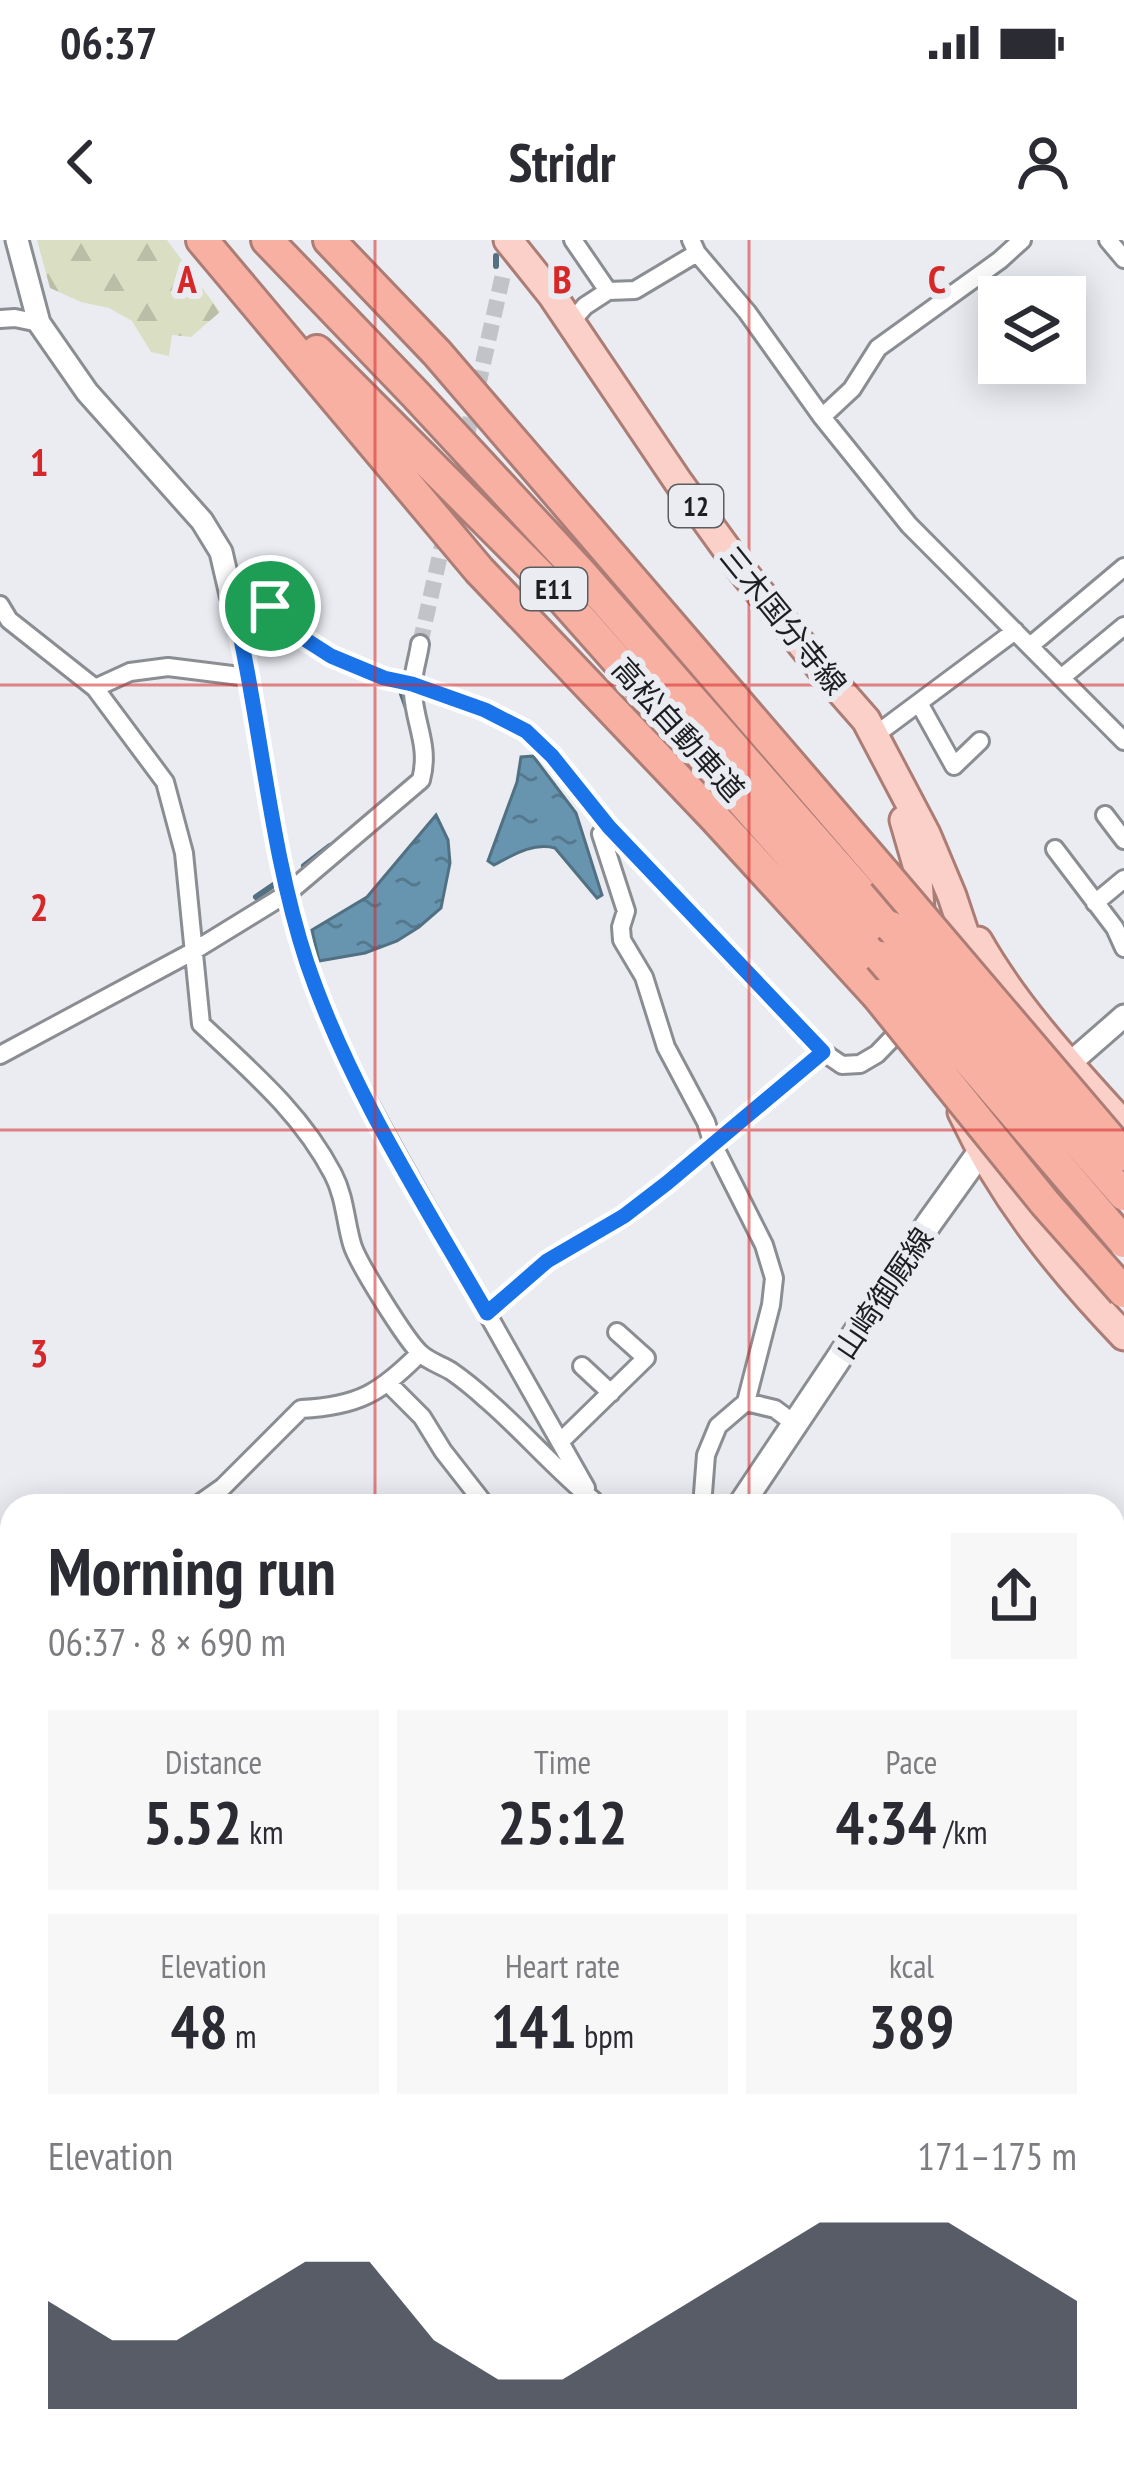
<!DOCTYPE html>
<html lang="en">
<head>
<meta charset="utf-8">
<style>
  :root { --surface:#fff; --page:#f7f7f7; --text:#2b2b33; --muted:#7c7c81; --accent:#111827 }
  body { margin:0; font-family:"PT Sans Narrow","Noto Sans JP",sans-serif; background:var(--page); color:var(--text); height:100vh; display:flex; flex-direction:column; font-size:45px; white-space:nowrap }
  * { box-sizing:border-box; margin:0 }
  p { font-size:39px; color:var(--muted) }
  .icon { flex:none; width:66px; height:66px; fill:none; stroke:currentColor; stroke-width:2; stroke-linecap:round; stroke-linejoin:round }
  .map { position:relative; flex:1; overflow:hidden }
  .details { position:absolute; left:0px; top:1254px; width:1125px; height:972px; display:flex; flex-direction:column; background:var(--surface); border-radius:36px 36px 0 0; box-shadow:0 6px 30px #0003 }
  .details>* { flex:none }
  .controls { position:absolute; left:978px; top:36px; display:grid; gap:24px }
  .controls a { display:grid; place-items:center; width:108px; height:108px; border-radius:0px; background:var(--surface); box-shadow:0 6px 30px #0003; font-size:60px }
  .pin { position:absolute; display:grid; place-items:center; width:102px; height:102px; color:#fff; margin:-51px; border:6px solid #fff; border-radius:50%; box-shadow:0 3px 12px #0007 }
  .round { display:grid; place-items:center; flex:none; width:126px; height:126px; border-radius:0px; background:var(--page) }
  .head { display:flex; align-items:center; justify-content:space-between; height:204px; padding:0 48px }
  h1 { font-size:66px; font-weight:800; line-height:90px }
  .stats { display:grid; grid-template-columns:repeat(3,1fr); gap:18px; height:204px; padding:12px 48px }
  .stats div { display:grid; align-content:center; border-radius:0px; background:var(--page); text-align:center }
  .stats b { font-size:60px; font-weight:800 }
  .stats small { font-size:33px; font-weight:400 }
  .stats p { font-size:33px }
  .chart { height:336px; padding:24px 48px }
  .chart p { display:flex; justify-content:space-between }
  .chart svg { width:100%; height:216px; margin-top:12px; fill:var(--accent); opacity:.7 }
  .status { display:flex; justify-content:space-between; align-items:center; height:84px; padding:0 60px; background:var(--surface); direction:ltr }
  .status svg { height:33px; fill:currentColor }
  header { display:flex; justify-content:space-between; align-items:center; height:156px; padding:0 48px; background:var(--surface); font-size:54px; font-weight:800 }
  .map>svg:first-child { display:block }
</style>
</head>
<body>
<div class="status"><b>06:37</b><svg viewBox="0 0 49 12"><path d="M0 12V9h3v3zM5 12V6h3v6zM10 12V3h3v9zM15 12V0h3v12zM26 1h20v11H26zM47 4h2v5h-2z"/></svg></div>
<header><svg class="icon" aria-label="back" viewBox="0 0 24 24"><path d="M15 5l-7 7 7 7"/></svg>Stridr<svg class="icon" aria-label="person" viewBox="0 0 24 24"><circle cx="12" cy="8" r="4"/><path d="M4 21q1-7 8-7t8 7"/></svg></header>
<div class="map">
<svg width="1124" height="2226" viewBox="0 0 1124 2226">
  <defs>
    <pattern id="forest-firs" width="22" height="20" patternUnits="userSpaceOnUse" patternTransform="scale(3)"><rect width="22" height="20" fill="#dadec2"/><path d="M5 1l3.5 6h-7zM16 11l3.5 6h-7z" fill="#bbbea6"/></pattern>
    <pattern id="water-ripples" width="26" height="14" patternUnits="userSpaceOnUse" patternTransform="scale(3)"><rect width="26" height="14" fill="#6794ae"/><path d="M2 4q2-2 4 0t4 0M15 11q2-2 4 0t4 0" fill="none" stroke="#54788d"/></pattern>
  </defs>
  <rect width="100%" height="100%" fill="#eaecf2"/>
  <path fill="url(#forest-firs)" d="M37,0H167L220,72L191,97L172,95L169,116L151,112L132,81L109,68L81,62L50,48Z"/>
  <path fill="url(#water-ripples)" stroke="#517183" stroke-width="3" d="M533,516L576,573L602,655L597,658L555,608C533,602 513,615 494,625L488,621L517,542L521,517Z
    M436,575L448,600L450,623L441,668L419,687L397,701L365,713L319,721L312,690L367,657Z"/>
  <g fill="none" stroke-linecap="round" stroke-linejoin="round">
    <path stroke="#517183" stroke-width="6" d="M496,26V16
      M402,454L407,468
      M304,626L330,606
      M256,657L275,644
      M0,1437L12,1439
      M1113,1947L1124,1939"/>
    <path stroke="#c1c3c8" stroke-width="16" stroke-dasharray="16 8" stroke-linecap="butt" d="M420,404L504,30"/>
    <defs>
      <path id="minor" d="M573,0L608,51L635,50L697,13
        M691,0L697,13L747,72L822,177L909,285L1124,501
        M1108,0L1124,19
        M0,79L15,78L39,83
        M571,82L585,66L608,51
        M822,177L852,149L878,108L1000,20L1022,0
        M231,355C261,476 268,604 307,723C337,813 386,895 432,977C484,1067 535,1158 586,1248
        M231,355L270,366L292,391L331,416L384,438L412,444L485,470L526,491L552,516L609,587L774,762L823,812L842,825L860,824L877,814L905,785
        M0,365L9,380L95,448L165,542L184,613L201,784C251,831 301,873 333,934C345,957 345,980 352,1004C357,1022 406,1100 420,1113C428,1121 441,1125 451,1131C464,1140 476,1150 487,1160C524,1192 555,1229 593,1260
        M1030,406L1124,327
        M1061,438L1124,386
        M95,448L130,432L168,427L248,437
        M919,463L954,526L980,501
        M874,496L1015,391
        M1105,575L1124,600
        M609,587L601,594L626,671L621,687L622,700L644,737L666,807L706,882L713,904L764,1005L774,1038L771,1065L746,1162
        M1055,609L1115,688L1124,708
        M1095,663L1124,639
        M0,815L192,712L288,653L421,540C430,506 415,485 413,453C411,437 418,420 420,404
        M487,1073L547,1020L624,977L667,943L823,812
        M582,1126L611,1153
        M389,1144L422,1177L443,1211L486,1266
        M560,1202L646,1118L617,1092
        M196,1266L223,1247L301,1169C359,1166 380,1153 420,1113
        M702,1266L706,1215L718,1186L746,1162L775,1169L795,1184
        M0,1371L12,1363
        M0,1540L12,1550
        M1113,1577L1124,1566
        M0,1729L12,1737
        M1113,1799L1124,1811
        M0,1956L12,1930
        M0,2173L12,2190
        M29,2214L38,2226
        M474,2214L487,2226
        M865,2214L873,2226
        M823,2226L838,2214"/>
      <path id="tertiary" d="M17,0L39,83L87,152L202,281L221,312L231,355
        M1061,831L1124,776"/>
      <path id="secondary" d="M740,1266L930,982L981,911L1026,862
        M245,2226L250,2214"/>
      <path id="primary" d="M508,0L552,55L679,243L744,333L823,431L866,480L926,594L952,656L982,746
        M904,580L917,625L921,683
        M978,701C1016,768 1072,828 1124,885
        M962,872C1002,957 1059,1028 1124,1096"/>
      <path id="motorway" d="M202,0L479,330L715,578L877,755
        M267,0L415,154L580,332L891,687
        M329,0L437,113L884,633
        M317,111L554,349L880,717"/>
    </defs>
    <use href="#minor" stroke="#8a8d92" stroke-width="22"/>
    <use href="#tertiary" stroke="#8a8d92" stroke-width="27"/>
    <use href="#secondary" stroke="#8a8d92" stroke-width="30"/>
    <use href="#primary" stroke="#ab7d75" stroke-width="33"/>
    <use href="#motorway" stroke="#ab7d75" stroke-width="36"/>
    <use href="#minor" stroke="#fff" stroke-width="16"/>
    <use href="#tertiary" stroke="#fff" stroke-width="21"/>
    <use href="#secondary" stroke="#fff" stroke-width="24"/>
    <use href="#primary" stroke="#fbd0c8" stroke-width="27"/>
    <use href="#motorway" stroke="#f8b0a3" stroke-width="30"/>
    <defs>
      <path id="motorway-bridge" d="M884,633L1124,915
        M891,687L1124,955
        M880,717L1124,1002
        M877,755L1045,963L1124,1052"/>
    </defs>
    <use href="#motorway-bridge" stroke="#ab7d75" stroke-width="36" stroke-linecap="butt"/>
    <use href="#motorway-bridge" stroke="#f8b0a3" stroke-width="30"/>
  </g>
  <g fill="none" stroke-linecap="round" stroke-linejoin="round">
    <defs>
      <path id="route" d="M231,355L270,366L292,391L331,416L384,438L412,444L485,470L526,491L552,516L609,587L823,812L667,943L624,976L547,1021L487,1073C422,960 349,847 307,723C268,604 261,476 231,355Z"/>
    </defs>
    <use href="#route" stroke="#fff" stroke-width="24"/>
    <use href="#route" stroke="#1a73e8" stroke-width="15"/>
  </g>
  <path fill="none" stroke="#d62828" stroke-width="3" stroke-opacity="0.55" d="M375,0V1266M749,0V1266M0,445H1124M0,890H1124M0,1336H12M1113,1336H1124M0,1781H12M1113,1781H1124M375,2214V2226M749,2214V2226"/>
  <g text-anchor="middle" dominant-baseline="central" stroke-width="12" stroke-linejoin="round" paint-order="stroke">
    <g fill="#eaecf2" stroke="#5a5c5f" stroke-width="3">
      <rect x="669" y="245" width="54" height="42" rx="9"/>
      <rect x="521" y="328" width="66" height="42" rx="9"/>
    </g>
    <g font-size="27" font-weight="bold" fill="#1d1e20">
      <text x="696" y="266">12</text>
      <text x="554" y="349">E11</text>
    </g>
    <g font-size="30" fill="#1d1e20" stroke="#eaecf2">
      <text transform="translate(784 380) rotate(51)">三木国分寺線</text>
      <text transform="translate(679 489) rotate(48)">高松自動車道</text>
      <text transform="translate(883 1053) rotate(-56)">山崎御厩線</text>
    </g>
  </g>
  <g font-size="39" text-anchor="middle" font-weight="bold" fill="#d62828" stroke="#eaecf2" stroke-width="12" stroke-linejoin="round" paint-order="stroke">
    <text x="187" y="53">A</text>
    <text x="562" y="53">B</text>
    <text x="937" y="53">C</text>
    <text x="39" y="236">1</text>
    <text x="39" y="681">2</text>
    <text x="39" y="1127">3</text>
  </g>
</svg>
<div class="controls">
<a><svg class="icon" aria-label="layers" viewBox="0 0 24 24"><path d="M12 4l9 5-9 5-9-5zM3 14l9 5 9-5"/></svg></a>
</div>
<div class="pin" style="left:270px;top:366px;background:#1e9e55"><svg class="icon" aria-label="arrive" viewBox="0 0 24 24"><path d="M6 21V4h12l-3 4 3 4H6"/></svg></div>
<section class="details">
<div class="head"><div><h1>Morning run</h1><p>06:37 · 8 × 690 m</p></div><a class="round"><svg class="icon" aria-label="share" viewBox="0 0 24 24"><path d="M12 15V3M7 8l5-5 5 5M5 13v7h14v-7"/></svg></a></div>
<div class="stats">
<div><p>Distance</p><b>5.52<small> km</small></b></div>
<div><p>Time</p><b>25:12</b></div>
<div><p>Pace</p><b>4:34<small> /km</small></b></div>
</div>
<div class="stats">
<div><p>Elevation</p><b>48<small> m</small></b></div>
<div><p>Heart rate</p><b>141<small> bpm</small></b></div>
<div><p>kcal</p><b>389</b></div>
</div>
<div class="chart"><p><span>Elevation</span>171–175 m</p>
<svg viewBox="0 0 160 44" preserveAspectRatio="none"><path d="M0 44V22L10 30L20 30L30 22L40 14L50 14L60 30L70 38L80 38L90 30L100 22L110 14L120 6L130 6L140 6L150 14L160 22V44z"/></svg>
</div>
</section>
</div>
</body>
</html>
